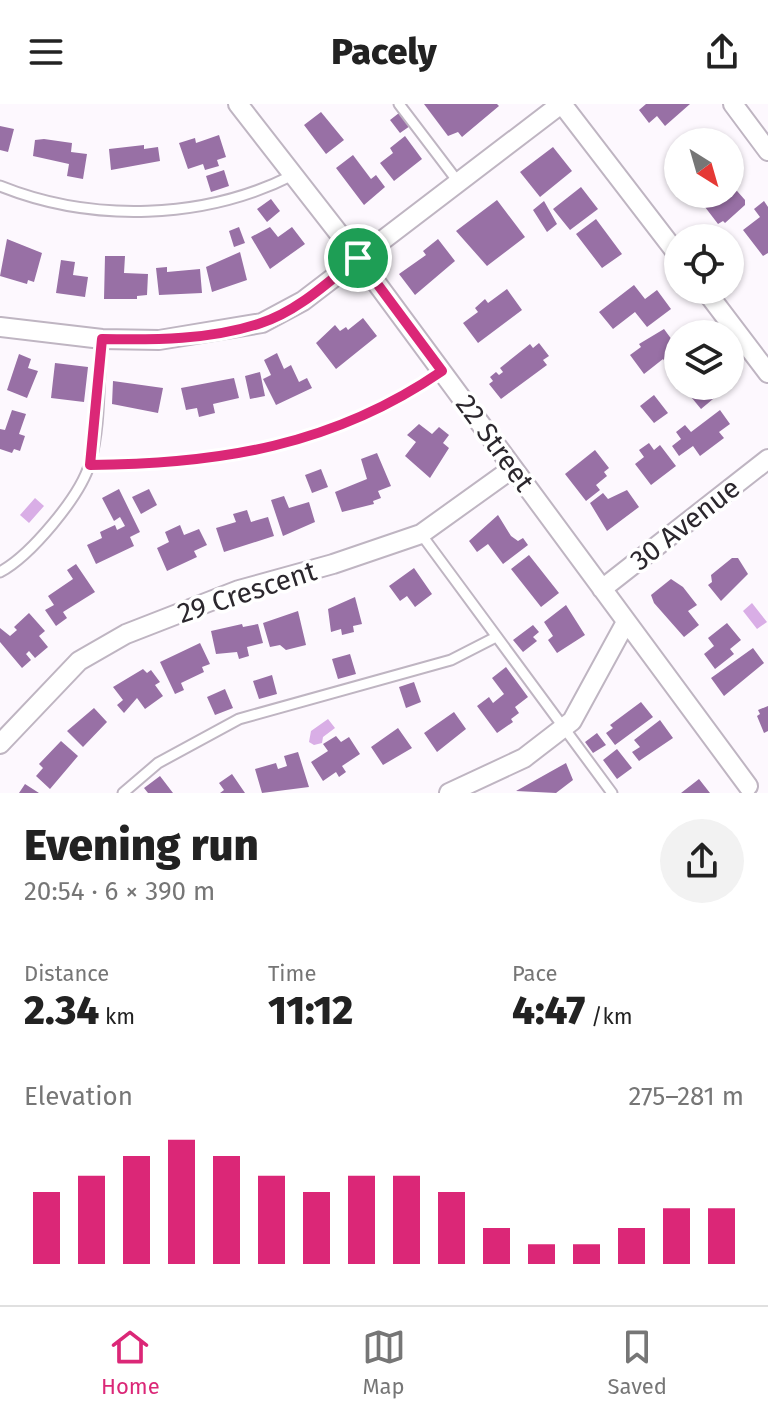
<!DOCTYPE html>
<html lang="en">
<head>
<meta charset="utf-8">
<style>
  :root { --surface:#fff; --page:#f2f2f2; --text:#222; --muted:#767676; --line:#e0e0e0; --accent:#db2777 }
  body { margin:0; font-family:"Fira Sans",sans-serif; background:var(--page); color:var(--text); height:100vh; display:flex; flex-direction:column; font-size:30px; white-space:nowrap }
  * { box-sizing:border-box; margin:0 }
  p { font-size:26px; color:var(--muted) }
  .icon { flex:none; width:44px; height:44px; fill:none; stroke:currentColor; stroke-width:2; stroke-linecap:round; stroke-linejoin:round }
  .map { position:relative; height:689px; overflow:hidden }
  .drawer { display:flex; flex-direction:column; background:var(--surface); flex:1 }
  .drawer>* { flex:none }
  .needle { width:52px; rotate:143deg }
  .tools { position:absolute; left:664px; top:24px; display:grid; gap:16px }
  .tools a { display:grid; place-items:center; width:80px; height:80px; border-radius:50%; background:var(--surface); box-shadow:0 2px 6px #0004; font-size:40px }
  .pin { position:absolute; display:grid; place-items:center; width:68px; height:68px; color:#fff; margin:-34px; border:4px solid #fff; border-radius:50%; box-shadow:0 2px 8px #0007 }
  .round { display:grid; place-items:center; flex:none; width:84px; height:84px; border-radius:42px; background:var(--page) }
  .overview { display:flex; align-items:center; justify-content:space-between; height:136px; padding:0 24px }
  h1 { font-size:44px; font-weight:800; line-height:60px }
  .stats { display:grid; grid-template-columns:repeat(3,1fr); gap:12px; height:136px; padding:8px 24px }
  .stats div { display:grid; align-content:center }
  .stats b { font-size:40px; font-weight:800 }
  .stats small { font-size:22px; font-weight:400 }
  .stats p { font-size:22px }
  .chart { height:224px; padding:16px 24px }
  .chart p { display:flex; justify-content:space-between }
  .chart svg { width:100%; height:144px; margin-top:8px; stroke:var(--accent); stroke-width:6 }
  header { display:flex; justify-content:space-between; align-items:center; height:104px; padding:0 24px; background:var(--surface); font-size:36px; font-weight:800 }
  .tab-bar { display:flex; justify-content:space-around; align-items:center; height:112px; border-top:2px solid var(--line); background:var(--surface); font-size:22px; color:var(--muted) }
  .tab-bar a { display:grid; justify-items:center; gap:4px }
  .tab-bar .on { color:var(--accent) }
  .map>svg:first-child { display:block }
</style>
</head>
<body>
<header><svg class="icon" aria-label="menu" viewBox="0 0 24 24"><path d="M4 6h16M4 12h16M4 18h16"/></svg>Pacely<svg class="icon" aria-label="share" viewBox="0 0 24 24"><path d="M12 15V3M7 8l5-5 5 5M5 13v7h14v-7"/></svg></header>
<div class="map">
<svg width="768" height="689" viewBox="0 0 768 689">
  <rect width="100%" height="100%" fill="#fdf8fe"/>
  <path fill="#d9aee6" d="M35,394L44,402L29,419L20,411Z
    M752,499L767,518L757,525L743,507Z
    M328,615L335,624L323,633L322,639L314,641L309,638L311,627Z"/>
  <path fill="#9870a5" d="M424,0H497L499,2L462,33L458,28L448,32Z
    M646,0H690L665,22L657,12L649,19L639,6Z
    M321,8L344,36L326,50L304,21Z
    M399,9L410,22L400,29L390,16Z
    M0,22L14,25L8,48L0,46Z
    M708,29L715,38H696Z
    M219,31L226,53L217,56L219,62L205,66L203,60L188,65L179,39L195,34L196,39Z
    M405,32L422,55L394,77L380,59L393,49L390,44Z
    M44,35L72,39L71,48L87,50L83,75L67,72L69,60L33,52L35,36Z
    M144,41V45L158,43L160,57L111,66L109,45Z
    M553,43L572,67L540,93L520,68Z
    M353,51L371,75L376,71L385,83L364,101L336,64Z
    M224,66L229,82L211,88L206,72Z
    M730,79L745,96V101L725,119L723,117L718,120L705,103L718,94L715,90H730Z
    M581,83L598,105L570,126L553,105Z
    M271,95L280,107L267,118L257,105Z
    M497,96L525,133L487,162L456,127Z
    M544,97L557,120L547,128L533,106Z
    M764,97L768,103V149L763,152L743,126L760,113L754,105Z
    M596,115L622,150L602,164L576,130Z
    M239,123L245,139L234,143L229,127Z
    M270,123L278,133L292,123L305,140L270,165L251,133Z
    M7,135L42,149L34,178L28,176L27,180L0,172Z
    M438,135L455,157L415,191L399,170L426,151L423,147Z
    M240,148L247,176L212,188L206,163Z
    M105,152H125L124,169L148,170L147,191L137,192V195H104Z
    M61,156L75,158L73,171L88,173L85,193L56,189Z
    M167,163V168L200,165L202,189L159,191L156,164Z
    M634,181L645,195L657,186L671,205L647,223L635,208L613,225L599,208Z
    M507,185L522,206L478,239L463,219L478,208L475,204L485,195L488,199Z
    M363,214L377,232L336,265L316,239L335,221L340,227L346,223L348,226Z
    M664,225L678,244L665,258L663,255L644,270L630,251L641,243L639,240Z
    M539,239L549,252L543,256L547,261L501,295L489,280L493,277L490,273L496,268L499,271L503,268L500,264L530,240L533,244Z
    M277,249L284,265L291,261L299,278L307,274L312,284L276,301L263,275L271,271L264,256Z
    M19,250L31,255L28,264L38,267L27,294L7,286Z
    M55,259L88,263L84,298L51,294Z
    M260,268L265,292L250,295L245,272Z
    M234,274L239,294L213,300L215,309L199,313L197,304L186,306L181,284Z
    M113,277L163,284L158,309L112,300Z
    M682,282H717L719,290L701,305Z
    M654,291L668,309L654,319L640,302Z
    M12,306L26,310L19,330L25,332L20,347L14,345L12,349L0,345V325L5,326Z
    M720,306L730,320L719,328L724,334L700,352L693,342L679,352L672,342L681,335L676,328L685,321L691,328Z
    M419,320L432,330L439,323L449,331L443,339L449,344L430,374L405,352L416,338L407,331Z
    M649,339L654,346L660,341L676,362L651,381L635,360L644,353L639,346Z
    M595,346L609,364L604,368L607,372L596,381L600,386L586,397L565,370Z
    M377,349L391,382L378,387L381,394L373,397L374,400L342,408L335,388L367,375L361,355Z
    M321,365L328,383L312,389L305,371Z
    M119,385L140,428L130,433L134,442L96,460L87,441L102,434L100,428L115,421L117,426L125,422L120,413L114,417L102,394Z
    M149,385L157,401L141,410L132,393Z
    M627,386L639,403L607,427L590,399L603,389L608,395Z
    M284,392L289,404L309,398L315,418L283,432L271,396Z
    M247,406L251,418L268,413L274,432L224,448L216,424L236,418L233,410Z
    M498,411L511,432L518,437L523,434L528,441L503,460L488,440L477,448L469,437Z
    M180,421L184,431L199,425L207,441L194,447L197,453L167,467L157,444L169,438L165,428Z
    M529,451L559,489L541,503L511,465Z
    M732,454H738L748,470L721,497L708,481L712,478L711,471Z
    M76,460L95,488L63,508L67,514L56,522L45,506L54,501L48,492L73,475L67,466Z
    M414,464L432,490L415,503L407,492L400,497L389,482Z
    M671,475L683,483L697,501L688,507L699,521L684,533L654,499L651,491Z
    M355,493L362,520L353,522L354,528L342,531L341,525L331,528L328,505Z
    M566,501L585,531L557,549L548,536L553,532L544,518Z
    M298,507L306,541L286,546L280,541L270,543L263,519Z
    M29,509L45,527L39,532L48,543L35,554L29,547L26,550L31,556L22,564L0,538V524L10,532L17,526L14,523Z
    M727,519L741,536L730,545L734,550L715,565L704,550L714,542L708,534Z
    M242,520L243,523L258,520L263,539L247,543L249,552L239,555L237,548L216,550L211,527Z
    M533,521L539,528L533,533L537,537L523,548L513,536Z
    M200,539L210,560L202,563L204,568L181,579L184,586L175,590L160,558Z
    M753,544L764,559L724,592L711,574Z
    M350,550L356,570L338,575L332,555Z
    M506,563L528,593L515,603L519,609L511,615L513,618L497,629L477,602L489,593L493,599L504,590L492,574Z
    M143,565L147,569L151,566L160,578L155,581L163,592L145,605L137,594L124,609L117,601L123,596L113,583Z
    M272,571L277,590L259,595L253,577Z
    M414,578L421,598L406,604L399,583Z
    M225,585L233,604L215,611L207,593Z
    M641,598L653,613L615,641L606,629L613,624L610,621Z
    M768,602V627L764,629L757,612L760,610L758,606Z
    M94,604L107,618L83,643L67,627Z
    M454,608L466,625L437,648L424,629Z
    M660,616L673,634L639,657L632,648L640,643L634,636Z
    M398,624L412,644L383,661L371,643Z
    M597,629L606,641L593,649L585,638Z
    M336,632L341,638L349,633L360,650L342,662L346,668L339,673L336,668L323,677L311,658L328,647L323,640Z
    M61,637L78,652L50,685L36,672L43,664L39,660Z
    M617,645L632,664L617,675L603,656Z
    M298,648L309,683L262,689L255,665L276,659L278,665L287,662L284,652Z
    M566,659L573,676L556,689L516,687Z
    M232,670L245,689H220L224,686L219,679Z
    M160,672L173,689H148L144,684Z
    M699,675L710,689H681Z
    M25,680L39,689H19Z"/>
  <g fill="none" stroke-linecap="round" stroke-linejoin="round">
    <defs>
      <path id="service" d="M399,0L459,79
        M0,82C92,119 204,116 293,71
        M90,361C220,360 333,342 442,267
        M421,430L612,689
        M0,468C30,452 80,393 90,359C101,321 98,275 102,235
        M123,689L158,659L239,615L451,556L496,533"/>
      <path id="minor" d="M238,0L358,154L748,682
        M562,0L678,151
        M733,0L768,47
        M705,186L768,269
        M0,223L102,235L159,236L262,219L303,197L561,0
        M602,485L768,355
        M0,640L79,557L126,530L239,486L333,460L421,430L513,364
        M449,689L524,654L572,617L626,518"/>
    </defs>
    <use href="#service" stroke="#bfb5c2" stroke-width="13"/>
    <use href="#minor" stroke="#bfb5c2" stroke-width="22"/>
    <use href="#service" stroke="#fff" stroke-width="9"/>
    <use href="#minor" stroke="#fff" stroke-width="18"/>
  </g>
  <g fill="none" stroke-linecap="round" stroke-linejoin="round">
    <defs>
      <path id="route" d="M358,154L442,267C333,342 219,360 90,361L102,235C154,236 211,236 261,219C298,207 328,178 358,154Z"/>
    </defs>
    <use href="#route" stroke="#fff" stroke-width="16"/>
    <use href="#route" stroke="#db2777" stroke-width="10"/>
  </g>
  <g text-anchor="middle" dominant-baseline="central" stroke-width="7" stroke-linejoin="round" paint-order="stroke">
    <g font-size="28" fill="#2b272d" stroke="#fff">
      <text transform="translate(495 339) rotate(54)">22 Street</text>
      <text transform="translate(685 420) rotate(-38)">30 Avenue</text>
      <text transform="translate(247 488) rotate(-18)">29 Crescent</text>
    </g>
  </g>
</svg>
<div class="tools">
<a><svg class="needle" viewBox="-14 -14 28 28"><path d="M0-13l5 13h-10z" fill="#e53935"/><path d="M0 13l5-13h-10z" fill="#767676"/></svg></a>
<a><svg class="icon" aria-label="locate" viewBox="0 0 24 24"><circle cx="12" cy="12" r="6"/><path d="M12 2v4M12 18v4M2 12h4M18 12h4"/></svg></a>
<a><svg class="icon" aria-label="layers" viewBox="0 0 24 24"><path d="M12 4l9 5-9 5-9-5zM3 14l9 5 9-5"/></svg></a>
</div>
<div class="pin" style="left:358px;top:154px;background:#1e9e55"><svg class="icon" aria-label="arrive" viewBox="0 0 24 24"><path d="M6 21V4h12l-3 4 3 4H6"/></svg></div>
</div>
<section class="drawer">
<div class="overview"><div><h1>Evening run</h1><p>20:54 · 6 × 390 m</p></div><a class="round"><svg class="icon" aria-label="share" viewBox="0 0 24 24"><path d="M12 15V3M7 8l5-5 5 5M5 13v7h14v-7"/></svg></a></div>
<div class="stats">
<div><p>Distance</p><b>2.34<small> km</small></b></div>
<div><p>Time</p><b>11:12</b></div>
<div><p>Pace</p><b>4:47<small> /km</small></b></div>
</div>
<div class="chart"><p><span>Elevation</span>275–281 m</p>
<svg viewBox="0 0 160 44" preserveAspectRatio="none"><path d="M5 44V22M15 44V17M25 44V11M35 44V6M45 44V11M55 44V17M65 44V22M75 44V17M85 44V17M95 44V22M105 44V33M115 44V38M125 44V38M135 44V33M145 44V27M155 44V27"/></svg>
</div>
</section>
<nav class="tab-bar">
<a class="on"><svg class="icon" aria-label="home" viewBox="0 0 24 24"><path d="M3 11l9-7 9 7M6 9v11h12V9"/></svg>Home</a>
<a><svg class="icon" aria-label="map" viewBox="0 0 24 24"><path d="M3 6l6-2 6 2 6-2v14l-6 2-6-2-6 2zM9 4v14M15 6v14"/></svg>Map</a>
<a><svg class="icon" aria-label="saved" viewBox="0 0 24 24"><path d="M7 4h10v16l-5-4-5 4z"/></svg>Saved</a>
</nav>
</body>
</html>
